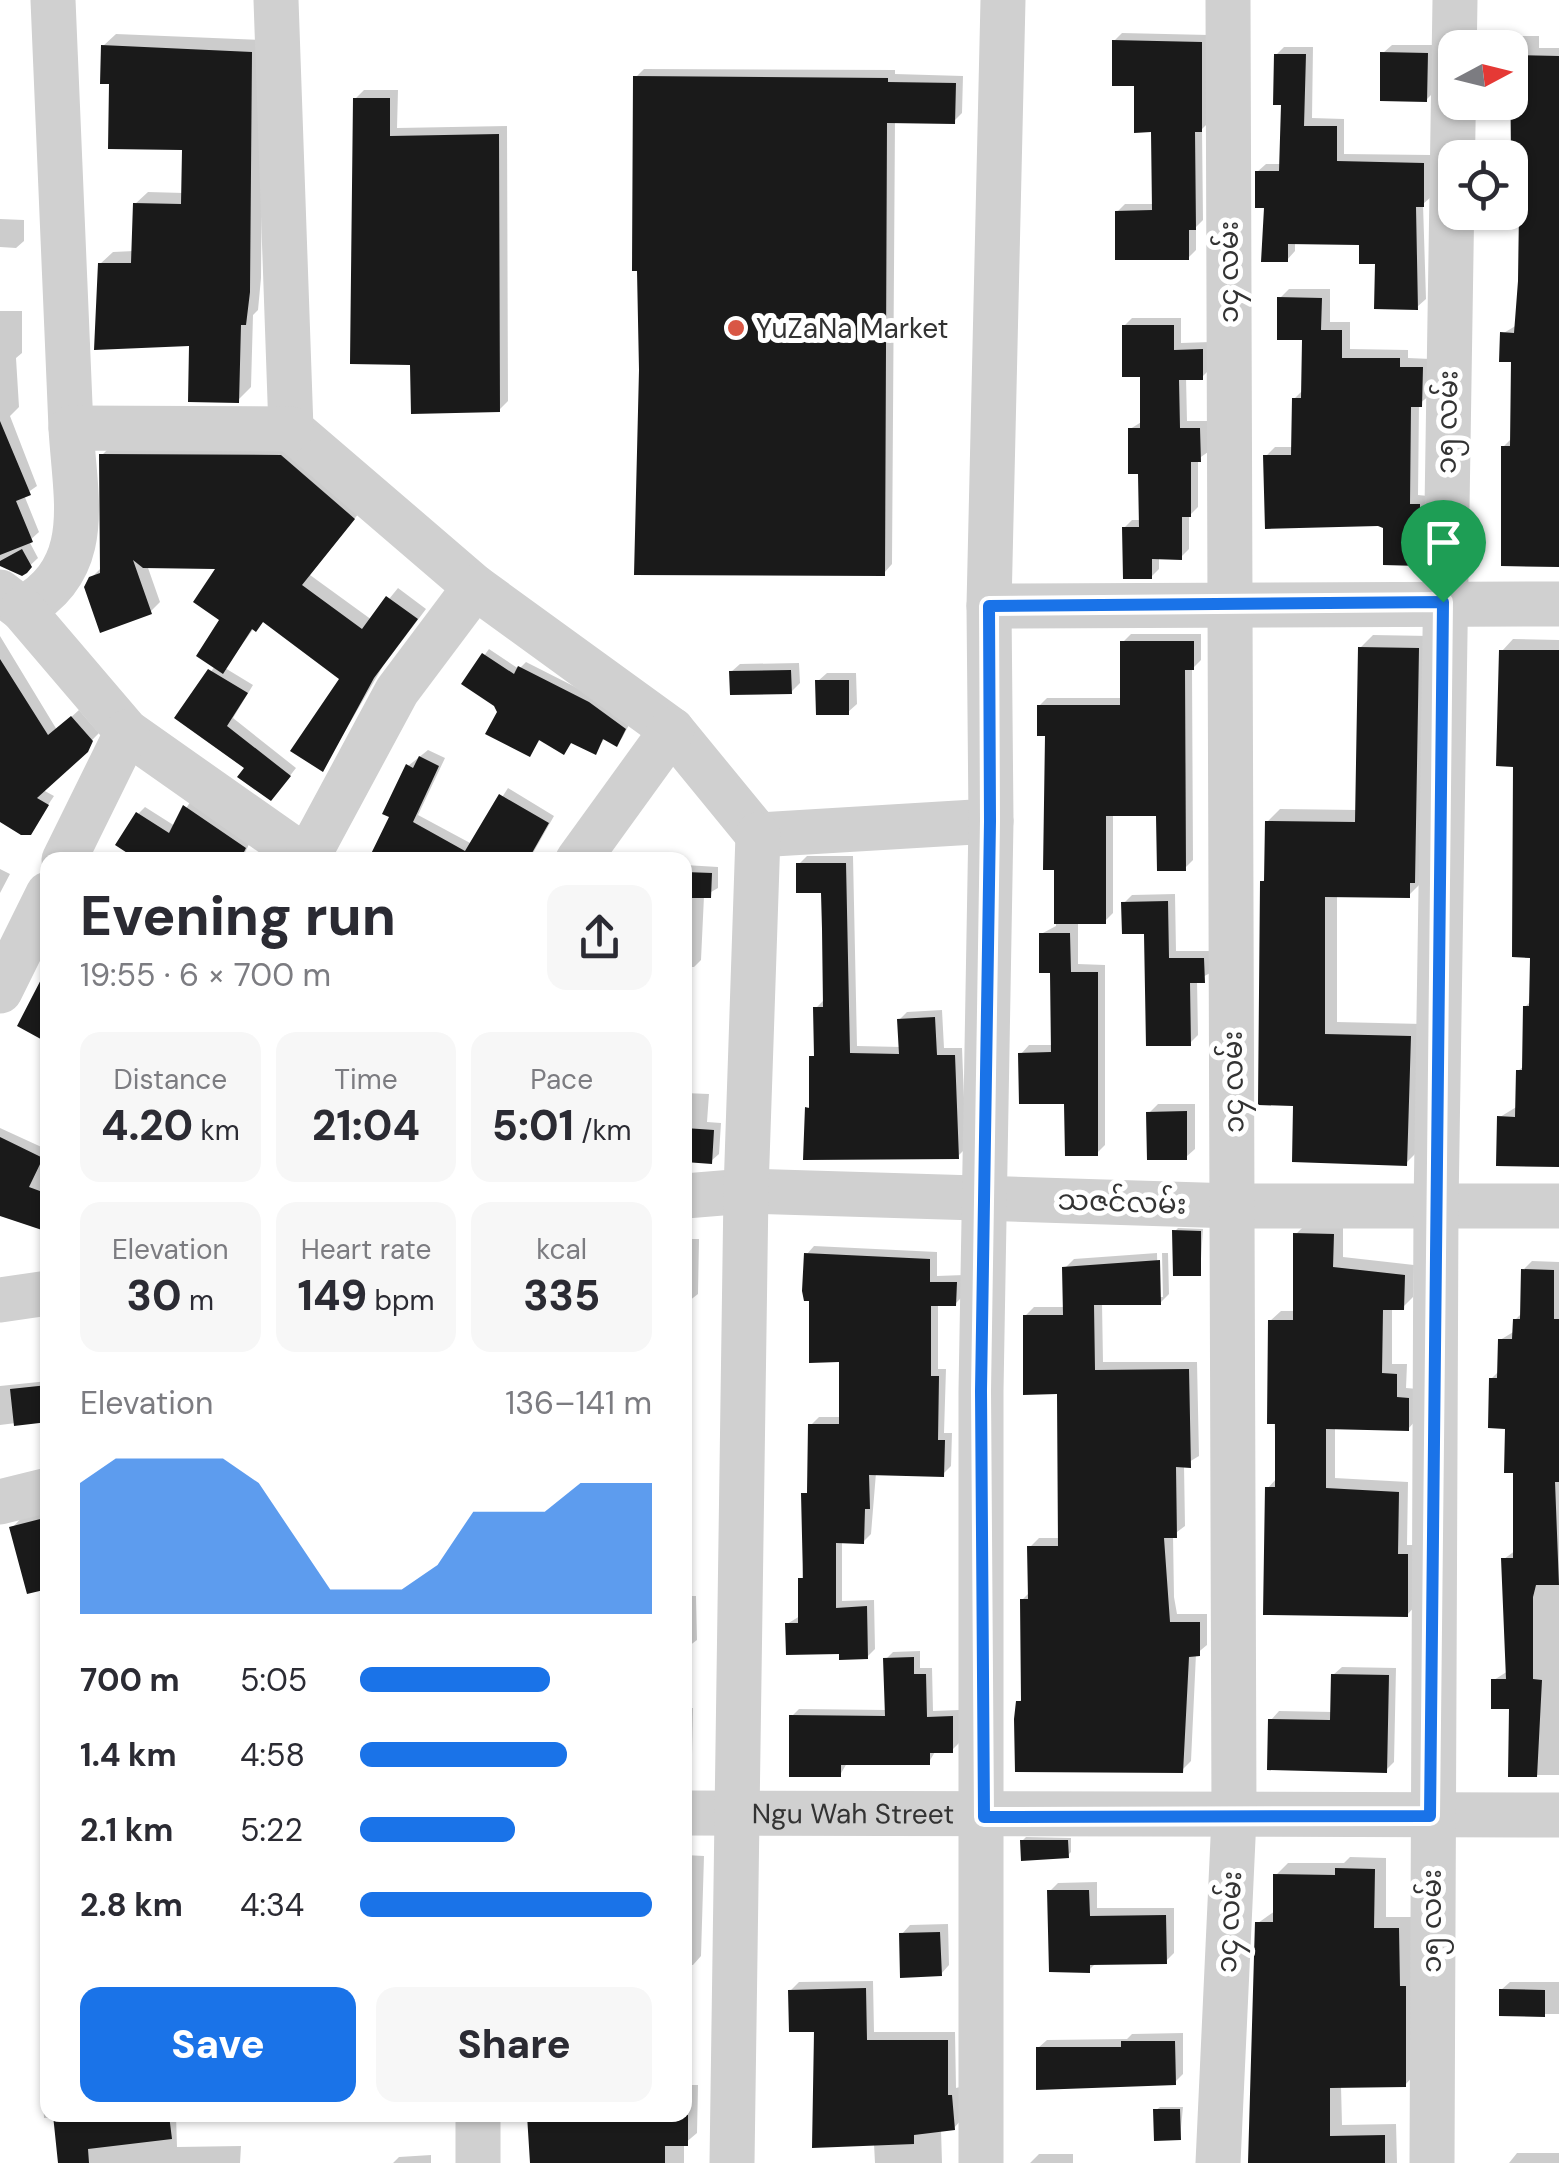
<!DOCTYPE html>
<html lang="en">
<head>
<meta charset="utf-8">
<style>
  :root { --surface:#fff; --page:#f7f7f7; --text:#2b2b33; --muted:#7c7c81; --accent:#1a73e8 }
  body { margin:0; font-family:"DM Sans","Noto Sans Myanmar",sans-serif; background:var(--page); color:var(--text); height:100vh; display:flex; flex-direction:column; font-size:38px; white-space:nowrap }
  * { box-sizing:border-box; margin:0 }
  p { font-size:32px; color:var(--muted) }
  .icon { flex:none; width:55px; height:55px; fill:none; stroke:currentColor; stroke-width:2; stroke-linecap:round; stroke-linejoin:round }
  .map { position:relative; flex:1; overflow:hidden }
  .side { position:absolute; left:40px; top:852px; width:652px; height:1270px; display:flex; flex-direction:column; background:var(--surface); border-radius:20px; box-shadow:0 2px 8px #0004 }
  .side>* { flex:none }
  .needle { width:65px; rotate:83deg }
  .tools { position:absolute; left:1438px; top:30px; display:grid; gap:20px }
  .tools a { display:grid; place-items:center; width:90px; height:90px; border-radius:20px; background:var(--surface); box-shadow:0 2px 8px #0004; font-size:50px }
  .pin { position:absolute; display:grid; place-items:center; width:85px; height:85px; color:#fff; margin:-102px -42px; border-radius:50% 50% 50% 0; rotate:-45deg; box-shadow:0 0 10px #0007 }
  .pin .icon { rotate:45deg }
  .round { display:grid; place-items:center; flex:none; width:105px; height:105px; border-radius:20px; background:var(--page) }
  .summary { display:flex; align-items:center; justify-content:space-between; height:170px; padding:0 40px }
  h1 { font-size:55px; font-weight:800; line-height:75px }
  .figures { display:grid; grid-template-columns:repeat(3,1fr); gap:15px; height:170px; padding:10px 40px }
  .figures div { display:grid; align-content:center; border-radius:20px; background:var(--page); text-align:center }
  .figures b { font-size:42px; font-weight:800 }
  .figures small { font-size:28px; font-weight:400 }
  .figures p { font-size:28px }
  .chart { height:280px; padding:20px 40px }
  .chart p { display:flex; justify-content:space-between }
  .chart svg { width:100%; height:180px; margin-top:10px; fill:var(--accent); opacity:.7 }
  .cta { display:flex; gap:20px; margin-top:auto; padding:20px 40px }
  .cta a { flex:1; height:115px; border-radius:20px; background:var(--accent); color:#fff; font-size:40px; font-weight:800; line-height:115px; text-align:center }
  .cta a+a { background:var(--page); color:var(--text) }
  ul { padding:0 40px; list-style:none; font-size:32px }
  li { display:grid; grid-template-columns:160px 120px 1fr; align-items:center; height:75px }
  li i { height:25px; border-radius:12px; background:var(--accent) }
  .map>svg:first-child { display:block }
</style>
</head>
<body>
<div class="map">
<svg width="1559" height="2163" viewBox="0 0 1559 2163">
  <rect width="100%" height="100%" fill="#fff"/>
  <path fill="#0003" d="M1122,33L1209,35V122L1202,129L1203,220L1196,227V250L1188,258L1117,212L1125,204H1154L1153,130L1114,41Z
    M116,34L263,40L261,278L258,310L253,315L251,387L238,400L192,344L100,264L113,252L134,251L135,204L148,192L184,193L185,148L112,82L103,46Z
    M1512,36H1539V48H1559V563L1503,447L1513,437V360L1502,334L1517,325L1522,209L1510,48H1503Z
    M1392,45H1436L1435,91L1426,100L1383,53Z
    M1284,47H1313L1312,118L1344,119V154L1431,155V197L1423,204L1426,299L1417,307L1362,243L1295,242V251L1287,260L1257,172L1266,164H1281L1283,103L1276,55Z
    M644,69L895,70V74L963,76L962,113L954,121H895L892,564L884,573L641,370L636,77Z
    M364,90H398L397,128L507,126L508,401L499,410L412,363L355,99Z
    M0,219L24,220V241L16,248L0,247Z
    M1289,289H1330V322H1350V349L1408,350V358L1431,359L1430,395L1419,404L1418,495L1428,496V554L1419,564L1386,526L1266,456L1275,447H1294V399L1304,389V337L1280,298Z
    M0,311H22V353L16,358L19,407L10,416L37,486L24,495L39,532L29,541L38,558L22,573L0,564Z
    M1132,318H1181V343L1210,342V369L1202,377H1186L1187,421H1207L1208,452L1198,459V507L1189,516V549L1181,557H1159V569L1151,577L1124,528L1132,520H1141V471L1130,429L1143,421L1142,374L1124,326Z
    M111,446L291,447L363,508L310,575L372,620L398,588L426,609L383,666L323,769L342,678L264,620L254,628L225,668L253,685L233,718L296,768L278,791L178,718L215,666L223,619L220,567L147,565L160,602L150,612L91,578L102,567V455Z
    M1131,634H1201V660L1192,669L1193,860L1185,868L1158,813H1113V913L1105,921H1078V964L1105,965V1145L1097,1153L1067,1101L1021,1054L1029,1045H1053L1052,971L1041,934L1056,926V867L1047,733L1039,706L1047,698H1123V642Z
    M1373,635L1430,636L1422,882L1409,895L1337,894V1022L1423,1024L1419,1150L1406,1163L1295,1103L1262,882L1267,878V822L1280,809L1358,810L1360,648Z
    M0,636L57,730L79,710L99,733L43,790L54,796L30,832L0,819Z
    M1513,639L1559,640V1165L1500,1117L1518,1106V1071L1525,1065V1007L1532,1000V955L1502,651Z
    M489,649L519,669L526,662L595,697L630,723L622,738L617,744L605,738L595,752L573,741L564,752L541,738L530,754L496,704L464,683Z
    M799,663L800,683L791,692L731,672L740,664Z
    M827,673H856L857,704L848,712L818,681Z
    M428,750L445,758L418,815L472,844L508,788L554,816L529,860H370L392,816L408,766Z
    M192,799L251,840L243,857L249,860H123L138,814L145,807L175,826Z
    M807,856H853L857,1046L901,1047L899,1020L907,1012L942,1010L944,1048H962L966,1148L958,1156L807,1109L812,1104L816,1008L824,1000L823,891L799,864Z
    M685,865L718,867V888L704,896L701,960L694,967H685Z
    M0,869L10,874L0,893Z
    M1175,894L1176,951H1211L1212,972L1197,980L1198,1035L1190,1043L1146,932L1124,903L1132,895Z
    M685,1093L709,1094L707,1122L721,1123L719,1154L711,1161L685,1160Z
    M1158,1104H1195V1149L1186,1157L1149,1113Z
    M0,1128L48,1150V1230L0,1213Z
    M1306,1224H1343V1257L1414,1265L1413,1297L1403,1307H1392V1364H1407L1406,1388L1418,1389V1418L1408,1429L1335,1427V1478L1408,1482L1407,1545H1418L1417,1604L1407,1615L1268,1488L1277,1478L1270,1321L1281,1311H1295L1296,1234Z
    M1178,1228L1203,1229L1200,1274L1175,1231Z
    M685,1239H699L698,1294L689,1301V1352L685,1357Z
    M814,1246L937,1252V1276L964,1275L963,1296L955,1304H938V1369H946L944,1433H952L951,1466L943,1474L876,1473L871,1534L863,1542L842,1541V1601L874,1600L875,1649L867,1657L841,1651L787,1624L800,1616L811,1425L819,1417H842L841,1360L811,1299L807,1254Z
    M1157,1253L1158,1297H1163L1162,1253H1168L1169,1294L1160,1303H1102L1103,1362H1197L1199,1456L1184,1465L1185,1526L1173,1535L1174,1597L1177,1614H1207V1645L1196,1654L1191,1761L1182,1770L1019,1702L1024,1697L1022,1600L1030,1592V1547L1039,1538H1061L1060,1392L1025,1316L1034,1307H1065V1268L1074,1259Z
    M1532,1261L1559,1262V1775H1510L1511,1707L1494,1680L1508,1671L1504,1559L1516,1550L1515,1471L1508,1426L1491,1379L1500,1370V1340L1515,1331V1320L1523,1312V1270Z
    M48,1381V1419L0,1425V1386Z
    M48,1507V1586L12,1528L25,1514Z
    M685,1596H696L697,1640L685,1649L686,1708H693L692,1755L685,1762Z
    M920,1651V1668H932L933,1711L959,1710V1743L952,1750H936L929,1762L847,1763L840,1775L792,1716L799,1709L887,1710L886,1659L893,1652Z
    M1342,1667L1396,1668L1394,1762L1386,1770L1271,1720L1279,1711L1333,1712V1675Z
    M1026,1837L1071,1838V1852L1068,1855L1022,1841Z
    M685,1855L704,1856L701,1956L693,1965H685Z
    M1350,1857L1386,1858V1917H1411L1417,2072L1405,2085L1341,2086L1342,2125L1396,2124L1397,2163H1250L1258,1923L1275,1911L1276,1875L1288,1863H1344Z
    M1097,1882V1908H1174V1953L1166,1961L1097,1962L1089,1970L1050,1891L1058,1883Z
    M948,1924L949,1965L941,1974L902,1934L910,1925Z
    M873,1981L874,2032H955L956,2088L960,2087L962,2119L954,2128L941,2129L942,2163H875L874,2144L816,2029L790,1991L799,1982Z
    M1510,1982H1559V2014H1501V1990Z
    M1183,2033V2074L1175,2082L1038,2048L1047,2040L1127,2039L1132,2034Z
    M48,2072V2115H176L177,2147L241,2146L240,2163H60L55,2117L44,2118L42,2078Z
    M685,2085H698L697,2133L684,2144V2163H532L529,2115H685Z
    M1160,2107H1183L1180,2138L1156,2110Z
    M1517,2153H1559V2163H1509Z
    M1039,2154H1073V2163H1030Z
    M431,2155V2163H393L399,2157Z"/>
  <path fill="#1a1a1a" d="M1112,40L1202,42V132H1195L1196,230H1189V260H1115V211L1152,210L1151,132L1134,133V86H1112Z
    M101,45L252,52L250,292L246,325H241L239,403L188,402L189,346L94,350L98,263H131L133,203L181,204L182,150L108,149L109,84H100Z
    M1380,52L1428,53L1427,102L1380,101Z
    M1274,54H1306L1304,126H1337V161L1424,163V207H1416L1418,310L1374,309L1375,264H1359V245L1288,244V262H1261L1264,208H1255V171H1279L1281,105H1273Z
    M1510,55L1559,56V567L1501,566V446H1510L1511,362H1499L1500,332L1514,333L1518,281L1519,211H1514L1515,157H1511Z
    M633,76L888,78V82L956,83L955,124L887,123L885,576L634,575L639,370L637,271H632Z
    M353,98H390V136L499,134L500,412L411,414L410,365L350,364Z
    M1277,297L1322,298L1321,330H1342V358H1400V367H1423L1422,407H1411L1410,504H1420V566L1383,565V528L1378,526L1265,529L1263,455H1291L1292,398H1301L1302,340H1277Z
    M1122,325H1174V350L1203,349V380H1179L1180,428H1200L1201,462H1191V517H1182V560L1152,559V579H1123L1122,527H1139L1138,474H1128V428H1140V377H1122Z
    M0,421L31,495L16,501L33,542L0,555Z
    M99,454L281,455L355,519L302,585L362,629L386,596L418,619L374,678L323,772L290,751L339,679L263,622L256,632L252,629L223,674L196,656L219,620L193,602L215,569L143,568L133,560L152,614L100,633L84,587L89,577L100,573Z
    M22,549L32,567L27,573L22,576L0,566V561Z
    M1120,641H1194V670H1185L1186,871H1157L1156,816H1106V924H1054V870H1043L1045,736H1037V705H1120Z
    M1358,647L1419,648L1415,883H1410V898L1325,897V1034L1411,1036L1407,1166L1292,1162L1293,1106L1258,1105L1260,881H1264L1265,821L1355,822Z
    M1499,650H1559V1167L1496,1166L1497,1116L1515,1117L1516,1070H1522L1523,1006H1529L1530,958L1512,957L1513,767L1496,766Z
    M482,653L514,674L518,666L589,702L626,729L617,747L603,739L596,755L571,743L564,755L539,740L530,757L485,734L497,712L494,706L461,684Z
    M0,659L48,735L71,716L93,741L88,752L37,798L49,805L31,835H21L0,822Z
    M208,669L248,693L227,726L291,776L271,801L237,777L244,768L174,718Z
    M791,670L792,694L730,695L729,671Z
    M815,680H849V715H816Z
    M419,756L439,766L413,822L465,851L499,794L549,823L528,860H368L389,817L382,814L406,764L413,768Z
    M183,805L246,848L240,860H138L115,845L136,812L169,833Z
    M796,863H846L850,1053L899,1054L897,1019L935,1017L937,1055H955L959,1159L803,1160L805,1107L809,1108V1056H814L813,1007H823L822,929L821,893H796Z
    M685,872L712,873L711,898H685Z
    M1168,901L1169,958H1204L1205,983H1190L1191,1046H1146L1144,934H1122L1121,902Z
    M1039,933H1070L1071,972H1098V1156H1065L1064,1104H1019L1018,1053L1051,1052L1050,973H1039Z
    M48,966V1043L17,1026Z
    M1187,1111V1160H1147L1146,1112Z
    M685,1128L714,1130L712,1164L685,1162Z
    M0,1137L43,1158L29,1187L48,1194V1232L0,1216Z
    M1172,1230L1201,1231V1276H1173Z
    M1293,1233L1334,1234L1333,1267L1405,1275L1404,1310H1383L1382,1373L1397,1374V1397L1409,1398V1431L1326,1429V1488L1399,1492L1398,1554H1408V1617L1263,1615L1265,1487H1275V1424H1267L1268,1320H1293Z
    M804,1253L930,1259V1282H957L956,1306H931V1376H939L938,1440H945L944,1477L869,1475L870,1509H865L864,1544L836,1543V1608L867,1606L868,1659L839,1660V1654L786,1655L785,1623H798V1578H803L801,1493H807L808,1424H839V1362L809,1363V1301H804L802,1291Z
    M1160,1260L1161,1305H1094L1095,1370L1189,1369L1191,1468L1176,1467L1177,1538H1164L1170,1622H1200V1656L1189,1657L1183,1773L1015,1772L1014,1719L1016,1701H1021L1020,1599H1028L1027,1546H1058L1057,1394L1023,1395V1315H1063L1062,1267Z
    M1521,1269L1554,1270V1319H1559V1482H1555L1559,1585H1536L1533,1597V1679L1542,1680L1537,1777H1508L1509,1709H1491V1679H1506L1501,1558H1513V1473H1504L1505,1429L1488,1428L1489,1378H1497L1498,1339H1512L1513,1319H1520Z
    M48,1385V1422L14,1426L10,1389Z
    M48,1517V1589L27,1594L9,1527Z
    M914,1657V1674H926L927,1717L953,1716V1753H930V1765H841V1777H789V1715L885,1716L883,1658Z
    M1331,1674L1389,1675L1387,1773L1267,1770L1268,1719L1330,1720Z
    M1020,1840H1068L1069,1858L1021,1861Z
    M1335,1868L1375,1869L1374,1928H1399L1400,1986H1406V2087L1330,2088V2136L1385,2135V2163H1248L1255,1922H1273V1874L1335,1875Z
    M1047,1890H1089L1090,1916L1166,1915L1167,1964L1090,1965V1973L1049,1972Z
    M940,1932L942,1976L900,1978L899,1933Z
    M866,1988L867,2040H948V2095H952L955,2130L914,2135V2144L812,2148L814,2032H789L788,1990Z
    M1499,1989L1545,1990V2017L1499,2016Z
    M1121,2041H1175L1176,2085L1036,2090V2047H1121Z
    M1153,2109H1180L1181,2140L1154,2141Z
    M53,2115H169L172,2139L88,2149L89,2163H58Z
    M527,2115H688V2146H665V2163H530Z"/>
  <g fill="none" stroke-linecap="round" stroke-linejoin="round">
    <g stroke="#d0d0d0" stroke-width="45">
      <path d="M53,0L71,428"/>
      <path d="M276,0L291,429L475,587L672,730L758,835L991,821"/>
      <path d="M0,592L22,609C95,568 75,500 71,428L291,429"/>
      <path d="M989,606L1559,604"/>
      <path d="M22,609L127,732L309,860"/>
      <path d="M64,860L127,732"/>
      <path d="M306,860L397,691L475,587"/>
      <path d="M578,860L672,730"/>
      <path d="M0,991L48,894"/>
      <path d="M685,1196L746,1191L1234,1206H1559"/>
      <path d="M0,1300L48,1293"/>
      <path d="M0,1502L48,1490"/>
      <path id="s1" d="M685,1813L1559,1815"/>
      <path d="M478,2163V2115"/>
      <path d="M732,2163L746,1191L758,835"/>
      <path d="M981,2163V1391L991,821L989,606L1003,0"/>
      <path d="M1218,2163L1234,1817L1228,0"/>
      <path d="M1432,2163L1436,1207L1455,0"/>
    </g>
  </g>
  <g fill="none" stroke-linecap="round" stroke-linejoin="round">
    <defs>
      <path id="route" d="M1443,602L1430,1816L984,1817L981,1391L990,821L989,606Z"/>
    </defs>
    <use href="#route" stroke="#fff" stroke-width="20"/>
    <use href="#route" stroke="#1a73e8" stroke-width="12"/>
  </g>
  <circle fill="#d95745" stroke="#fff" stroke-width="4" cx="736" cy="328" r="10"/>
  <g text-anchor="middle" dominant-baseline="central" stroke-width="10" stroke-linejoin="round" paint-order="stroke">
    <g font-size="28" fill="#333" stroke="#fff">
      <text transform="translate(1228 272) rotate(-90)">၁၄ လမ်း</text>
      <text transform="translate(1447 422) rotate(-89)">၁၅ လမ်း</text>
      <text transform="translate(1233 1082) rotate(-91)">၁၄ လမ်း</text>
      <text transform="translate(1122 1202) rotate(2)">သဇင်လမ်း</text>
      <text stroke="none"><textPath href="#s1" startOffset="168">Ngu Wah Street</textPath></text>
      <text transform="translate(1431 1921) rotate(-90)">၁၅ လမ်း</text>
      <text transform="translate(1229 1922) rotate(-87)">၁၄ လမ်း</text>
    </g>
    <g font-size="28" fill="#333" stroke="#fff" text-anchor="start">
      <text x="756" y="328">YuZaNa Market</text>
    </g>
  </g>
</svg>
<div class="tools">
<a><svg class="needle" viewBox="-14 -14 28 28"><path d="M0-13l5 13h-10z" fill="#e53935"/><path d="M0 13l5-13h-10z" fill="#7c7c81"/></svg></a>
<a><svg class="icon" aria-label="locate" viewBox="0 0 24 24"><circle cx="12" cy="12" r="6"/><path d="M12 2v4M12 18v4M2 12h4M18 12h4"/></svg></a>
</div>
<div class="pin" style="left:1443px;top:602px;background:#1e9e55"><svg class="icon" aria-label="arrive" viewBox="0 0 24 24"><path d="M6 21V4h12l-3 4 3 4H6"/></svg></div>
<section class="side">
<div class="summary"><div><h1>Evening run</h1><p>19:55 · 6 × 700 m</p></div><a class="round"><svg class="icon" aria-label="share" viewBox="0 0 24 24"><path d="M12 15V3M7 8l5-5 5 5M5 13v7h14v-7"/></svg></a></div>
<div class="figures">
<div><p>Distance</p><b>4.20<small> km</small></b></div>
<div><p>Time</p><b>21:04</b></div>
<div><p>Pace</p><b>5:01<small> /km</small></b></div>
</div>
<div class="figures">
<div><p>Elevation</p><b>30<small> m</small></b></div>
<div><p>Heart rate</p><b>149<small> bpm</small></b></div>
<div><p>kcal</p><b>335</b></div>
</div>
<div class="chart"><p><span>Elevation</span>136–141 m</p>
<svg viewBox="0 0 160 44" preserveAspectRatio="none"><path d="M0 44V12L10 6L20 6L30 6L40 6L50 12L60 25L70 38L80 38L90 38L100 32L110 19L120 19L130 19L140 12L150 12L160 12V44z"/></svg>
</div>
<ul>
<li><b>700 m</b>5:05<i style="width:65%"></i></li>
<li><b>1.4 km</b>4:58<i style="width:71%"></i></li>
<li><b>2.1 km</b>5:22<i style="width:53%"></i></li>
<li><b>2.8 km</b>4:34<i style="width:100%"></i></li>
</ul>
<div class="cta"><a>Save</a><a>Share</a></div>
</section>
</div>
</body>
</html>
